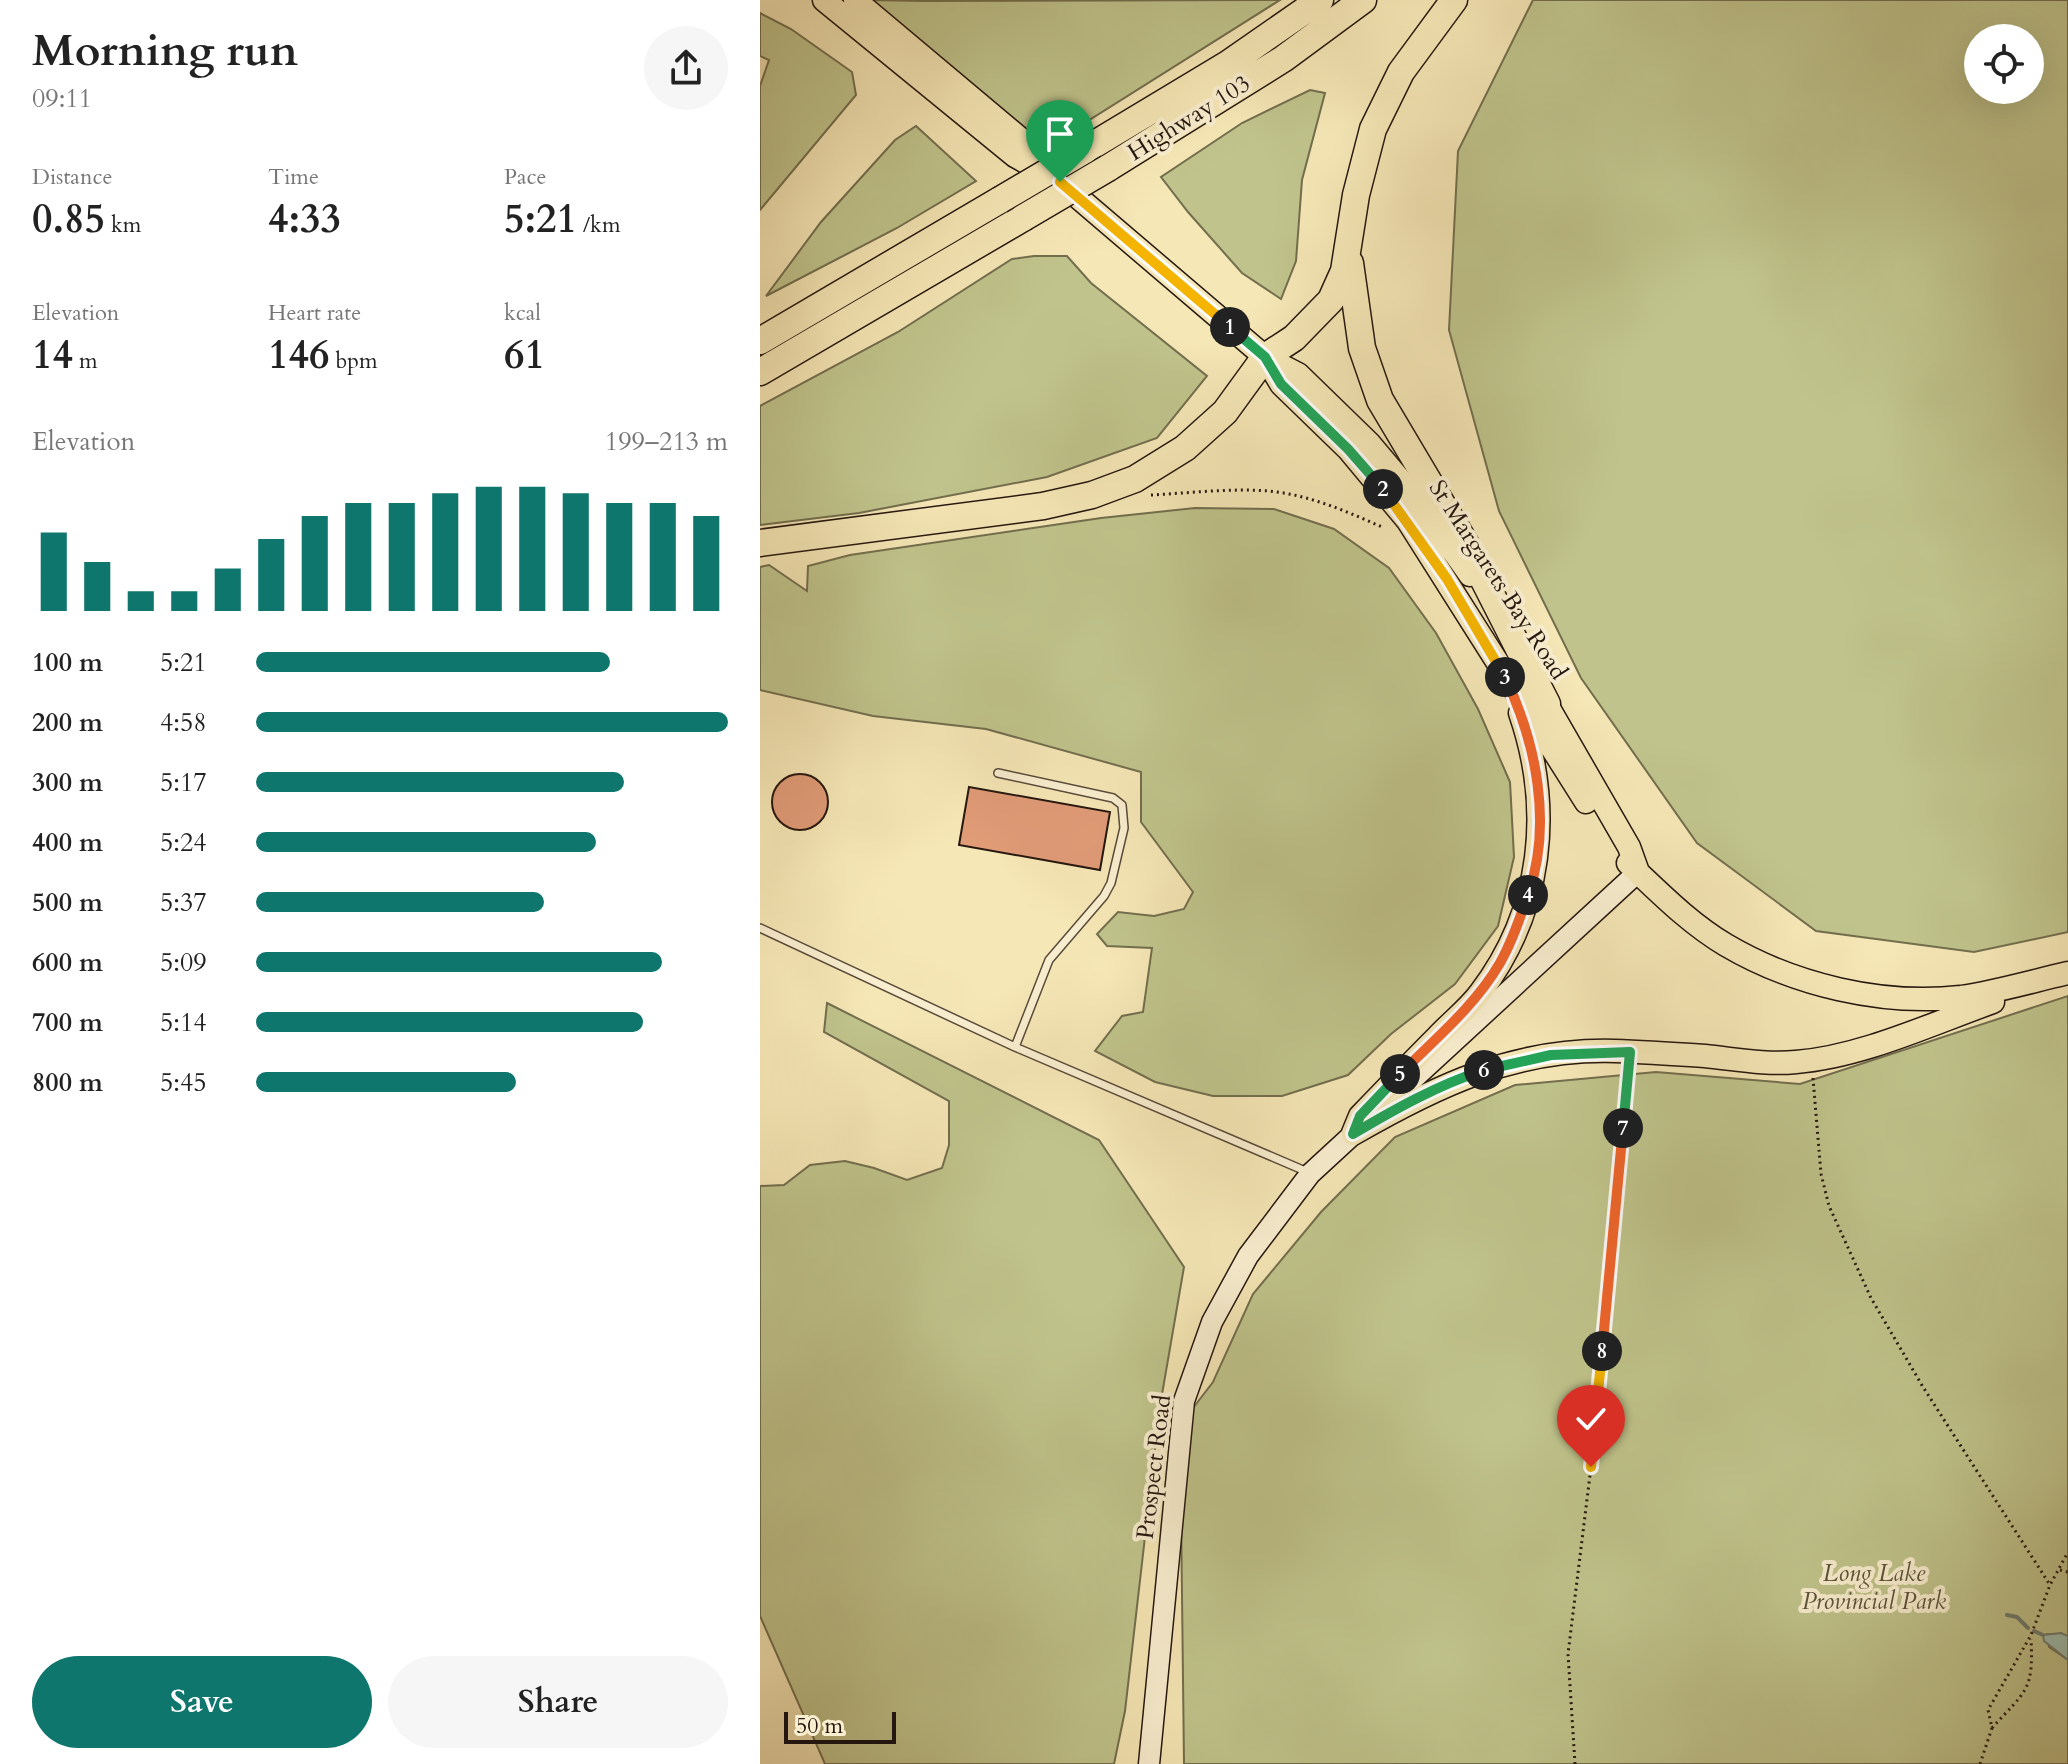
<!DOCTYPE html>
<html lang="en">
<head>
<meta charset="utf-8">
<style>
  :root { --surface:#fff; --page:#f6f6f6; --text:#222; --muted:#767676; --accent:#0f766e }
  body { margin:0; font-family:Cardo,serif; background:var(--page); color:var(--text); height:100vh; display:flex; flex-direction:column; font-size:30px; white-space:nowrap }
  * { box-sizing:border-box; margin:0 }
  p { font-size:26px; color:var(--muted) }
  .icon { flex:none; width:44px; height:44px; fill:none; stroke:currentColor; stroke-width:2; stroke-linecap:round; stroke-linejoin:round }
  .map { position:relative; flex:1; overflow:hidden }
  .panel { display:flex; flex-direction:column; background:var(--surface); width:760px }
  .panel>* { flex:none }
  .fabs { position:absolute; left:1204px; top:24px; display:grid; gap:16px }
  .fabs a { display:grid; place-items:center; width:80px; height:80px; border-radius:50%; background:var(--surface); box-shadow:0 8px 32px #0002; font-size:40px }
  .scale { position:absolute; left:24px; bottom:20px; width:112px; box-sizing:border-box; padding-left:8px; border:4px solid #251710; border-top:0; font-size:22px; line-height:28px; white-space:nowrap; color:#251710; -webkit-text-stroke:6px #f9efd0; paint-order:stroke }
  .pin { position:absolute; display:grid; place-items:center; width:68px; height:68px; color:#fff; margin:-82px -34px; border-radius:50% 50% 50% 0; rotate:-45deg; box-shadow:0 0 8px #0007 }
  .pin .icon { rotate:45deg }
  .km { position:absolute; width:40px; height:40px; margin:-20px; border-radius:50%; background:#222; color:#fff; font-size:22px; line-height:40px; text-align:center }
  .round { display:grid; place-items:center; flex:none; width:84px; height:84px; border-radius:42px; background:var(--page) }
  .headline { display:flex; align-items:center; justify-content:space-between; height:136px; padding:0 32px }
  h1 { font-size:44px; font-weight:700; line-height:60px }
  .figures { display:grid; grid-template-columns:repeat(3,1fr); gap:12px; height:136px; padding:8px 32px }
  .figures div { display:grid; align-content:center }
  .figures b { font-size:40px; font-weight:700 }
  .figures small { font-size:22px; font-weight:400 }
  .figures p { font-size:22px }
  .chart { height:224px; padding:16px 32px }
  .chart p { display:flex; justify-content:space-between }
  .chart svg { width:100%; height:144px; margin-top:8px; stroke:var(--accent); stroke-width:6 }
  .primary-button { display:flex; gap:16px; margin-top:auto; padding:16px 32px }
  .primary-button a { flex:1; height:92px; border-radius:48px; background:var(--accent); color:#fff; font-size:32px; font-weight:700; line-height:92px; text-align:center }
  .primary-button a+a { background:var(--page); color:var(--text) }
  ul { padding:0 32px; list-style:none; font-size:26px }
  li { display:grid; grid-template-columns:128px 96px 1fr; align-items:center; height:60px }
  li i { height:20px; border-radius:10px; background:var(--accent) }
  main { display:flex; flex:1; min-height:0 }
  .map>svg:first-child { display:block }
</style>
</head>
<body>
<main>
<section class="panel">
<div class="headline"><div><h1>Morning run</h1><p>09:11</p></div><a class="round"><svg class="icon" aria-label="share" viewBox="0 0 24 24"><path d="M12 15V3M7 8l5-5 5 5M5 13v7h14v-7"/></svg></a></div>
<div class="figures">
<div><p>Distance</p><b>0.85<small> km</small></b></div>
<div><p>Time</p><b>4:33</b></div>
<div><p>Pace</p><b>5:21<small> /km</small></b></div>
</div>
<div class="figures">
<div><p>Elevation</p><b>14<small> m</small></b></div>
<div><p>Heart rate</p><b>146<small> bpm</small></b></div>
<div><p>kcal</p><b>61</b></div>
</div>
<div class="chart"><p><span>Elevation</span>199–213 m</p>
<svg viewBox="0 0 160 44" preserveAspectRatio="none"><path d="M5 44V20M15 44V29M25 44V38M35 44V38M45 44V31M55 44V22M65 44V15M75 44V11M85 44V11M95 44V8M105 44V6M115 44V6M125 44V8M135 44V11M145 44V11M155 44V15"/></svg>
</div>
<ul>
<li><b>100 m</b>5:21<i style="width:75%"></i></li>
<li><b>200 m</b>4:58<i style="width:100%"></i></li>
<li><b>300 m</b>5:17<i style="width:78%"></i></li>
<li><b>400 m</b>5:24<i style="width:72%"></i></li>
<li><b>500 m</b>5:37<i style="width:61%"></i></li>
<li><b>600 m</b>5:09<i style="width:86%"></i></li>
<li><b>700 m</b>5:14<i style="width:82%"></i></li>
<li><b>800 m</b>5:45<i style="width:55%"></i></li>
</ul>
<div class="primary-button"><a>Save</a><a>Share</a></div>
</section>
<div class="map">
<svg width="1308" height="1764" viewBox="0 0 1308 1764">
  <rect width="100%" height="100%" fill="#f6e7b6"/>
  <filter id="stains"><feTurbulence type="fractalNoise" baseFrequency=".0025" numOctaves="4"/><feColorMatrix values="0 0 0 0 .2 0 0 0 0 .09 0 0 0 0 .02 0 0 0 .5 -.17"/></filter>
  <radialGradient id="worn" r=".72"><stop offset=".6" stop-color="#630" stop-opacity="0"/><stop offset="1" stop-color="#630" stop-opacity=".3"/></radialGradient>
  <path fill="#c0c48c" stroke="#726e4e" stroke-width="2" fill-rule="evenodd" d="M111,0L164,1L520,0L288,146L199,77Z
    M773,0H1308V932L1214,952L1056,931L937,843L821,678L739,511L689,330L698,151ZM1218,38H1270V90H1218Z
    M0,13L31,29L92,72L96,95L0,210V86L9,60L0,56Z
    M550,90L565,93L542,180L536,261L521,299L482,273L428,212L401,177L482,123Z
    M156,126L216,181L137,228L6,296L61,222L135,140Z
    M274,256H307L331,283L447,376L397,438L287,477L99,513L0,525V406L138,332L252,259Z
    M435,508L514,509L574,529L629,568L676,633L718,709L750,782L754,857L738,926L695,984L631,1034L588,1075L522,1096H453L395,1082L335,1051L362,1016L383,1012L392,948L347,946L337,934L358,912L394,916L424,909L433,892L381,822V772L226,729L113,716L0,690V567L9,565L47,591L48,566L90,555L341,518Z
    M1308,996V1636L1287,1634L1289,1647L1308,1660V1764H424L420,1425L453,1382L493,1294L561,1212L635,1137L755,1085L896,1072L1040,1084Z
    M67,1003L339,1140L424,1267L400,1406L365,1711L354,1764H65L0,1616V1186L24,1185L50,1165L85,1161L114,1168L147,1180L182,1168L189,1145V1101L64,1032Z"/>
  <path fill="#9dbfb1" stroke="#6d7c71" stroke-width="2" d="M1301,1633L1308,1636V1660L1284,1641L1283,1635Z"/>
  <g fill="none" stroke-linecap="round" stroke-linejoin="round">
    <path stroke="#6d7c71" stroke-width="4" d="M1247,1615L1257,1617L1268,1628
      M1274,1631L1283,1635"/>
  </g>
  <path fill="#e09b77" stroke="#251710" stroke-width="2" d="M12 802a28 28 0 1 1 56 0a28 28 0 1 1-56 0Z
    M209,787L350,812L340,870L199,845Z"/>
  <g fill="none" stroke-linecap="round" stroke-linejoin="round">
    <defs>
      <path id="service" d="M238,773L353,798L362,805L364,828L351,883L344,896L289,960L255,1047
        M0,928L255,1047L550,1173"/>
      <path id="secondary" d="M389,1764L424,1401L452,1322L488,1256L550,1174L878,872"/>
      <path id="primary" d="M64,0L255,156L285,173
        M95,0L269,146L300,182L505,357L538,374L610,444L658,501L710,575
        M505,357L521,384L588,449L648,521L826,802
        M779,691L869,847L878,872
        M868,863C899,892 929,923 966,945C1034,985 1122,1006 1201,997C1236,992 1273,981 1308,973
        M593,1133L600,1116C625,1090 651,1063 677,1037C691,1022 708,1009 720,993C783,910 793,809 760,713
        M593,1134C676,1086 755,1048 855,1051C885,1052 915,1054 945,1056C975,1059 1006,1065 1036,1062C1101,1057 1171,1024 1233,1002"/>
      <path id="motorway" d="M325,150L468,64L560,0
        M348,168L523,59L603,0
        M590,263L602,348L620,400L705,543L787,704
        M0,341L240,200
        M0,372L263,218
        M0,543L283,506L332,495L375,479L425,448L465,412L505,357L534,338L571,300L584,271L596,195L613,129L641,72L694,0"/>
    </defs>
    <use href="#service" stroke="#594b3a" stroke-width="10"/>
    <use href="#secondary" stroke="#251710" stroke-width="23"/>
    <use href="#primary" stroke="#251710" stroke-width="25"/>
    <use href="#motorway" stroke="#251710" stroke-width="29"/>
    <path stroke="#251710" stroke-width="3" stroke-dasharray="2 4" stroke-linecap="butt" d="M391,495C430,493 470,488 509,491C549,495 586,511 622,527
      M1053,1078L1061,1174L1069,1206L1111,1298L1163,1387L1290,1585
      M1300,1570L1308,1572
      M1232,1728C1265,1691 1274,1692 1271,1639
      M815,1764L808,1654L831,1467L869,1068
      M1220,1764L1232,1728L1228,1710L1271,1635L1290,1585L1308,1552"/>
    <use href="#service" stroke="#f9efd0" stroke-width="7"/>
    <use href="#secondary" stroke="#f9efd0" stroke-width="20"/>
    <use href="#primary" stroke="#f6e7b6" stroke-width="22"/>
    <use href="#motorway" stroke="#f6e7b6" stroke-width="26"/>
    <defs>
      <path id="motorway-bridge" d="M240,200L325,150
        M263,218L348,168"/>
    </defs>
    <use href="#motorway-bridge" stroke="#251710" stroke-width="29" stroke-linecap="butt"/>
    <use href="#motorway-bridge" stroke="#f6e7b6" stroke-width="26"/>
  </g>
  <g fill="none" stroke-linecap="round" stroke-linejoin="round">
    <defs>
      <path id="split-1" d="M300,182L470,327"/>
      <path id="split-2" d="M470,327L505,357L521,384L588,449L623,489"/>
      <path id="split-3" d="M623,489L687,579L745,677"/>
      <path id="split-4" d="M745,677C776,742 793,824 768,895"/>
      <path id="split-5" d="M640,1074C675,1039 715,1006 740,963C752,942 760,918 768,895"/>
      <path id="split-6" d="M640,1074L600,1116L593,1134C635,1109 678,1085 724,1070"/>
      <path id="split-7" d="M724,1070L791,1055L870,1052L863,1128"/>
      <path id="split-8" d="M842,1351L863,1128"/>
      <path id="split-9" d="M831,1467L842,1351"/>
    </defs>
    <use href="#split-1" stroke="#fff" stroke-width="16"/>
    <use href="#split-2" stroke="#fff" stroke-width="16"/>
    <use href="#split-3" stroke="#fff" stroke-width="16"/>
    <use href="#split-4" stroke="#fff" stroke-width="16"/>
    <use href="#split-5" stroke="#fff" stroke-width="16"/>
    <use href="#split-6" stroke="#fff" stroke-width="16"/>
    <use href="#split-7" stroke="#fff" stroke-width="16"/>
    <use href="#split-8" stroke="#fff" stroke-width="16"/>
    <use href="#split-9" stroke="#fff" stroke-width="16"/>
    <use href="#split-1" stroke="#f5b400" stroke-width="10"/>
    <use href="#split-2" stroke="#22a559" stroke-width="10"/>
    <use href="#split-3" stroke="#f5b400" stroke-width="10"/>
    <use href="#split-4" stroke="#f0652b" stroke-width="10"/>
    <use href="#split-5" stroke="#f0652b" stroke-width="10"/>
    <use href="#split-6" stroke="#22a559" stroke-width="10"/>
    <use href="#split-7" stroke="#22a559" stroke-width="10"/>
    <use href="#split-8" stroke="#f0652b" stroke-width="10"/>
    <use href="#split-9" stroke="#f5b400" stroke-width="10"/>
  </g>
  <g text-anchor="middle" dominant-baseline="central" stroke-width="8" stroke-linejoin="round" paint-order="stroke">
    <g font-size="24" fill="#251710" stroke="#f9efd0">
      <text transform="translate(429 118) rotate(-32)">Highway 103</text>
      <text transform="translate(738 580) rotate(57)">St Margarets Bay Road</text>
      <text transform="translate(394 1467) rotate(-83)">Prospect Road</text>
    </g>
    <g font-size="24" font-style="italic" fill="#5b543b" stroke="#f9efd0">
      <text x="1114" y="1573">Long Lake<tspan x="1114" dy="28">Provincial Park</tspan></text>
    </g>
  </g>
  <rect width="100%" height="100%" filter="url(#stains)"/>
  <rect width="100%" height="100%" fill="url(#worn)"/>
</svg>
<div class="fabs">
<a><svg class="icon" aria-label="locate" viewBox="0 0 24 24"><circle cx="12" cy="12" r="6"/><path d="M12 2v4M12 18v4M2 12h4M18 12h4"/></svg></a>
</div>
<div class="scale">50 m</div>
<div class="pin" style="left:300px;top:182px;background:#1e9e55"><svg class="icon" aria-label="arrive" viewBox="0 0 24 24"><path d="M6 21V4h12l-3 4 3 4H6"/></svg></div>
<div class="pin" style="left:831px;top:1467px;background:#d93025"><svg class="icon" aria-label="check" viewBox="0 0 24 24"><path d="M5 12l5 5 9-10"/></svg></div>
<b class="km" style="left:470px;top:327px">1</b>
<b class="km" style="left:623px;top:489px">2</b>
<b class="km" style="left:745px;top:677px">3</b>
<b class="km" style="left:768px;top:895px">4</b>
<b class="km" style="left:640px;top:1074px">5</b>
<b class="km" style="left:724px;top:1070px">6</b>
<b class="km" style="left:863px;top:1128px">7</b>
<b class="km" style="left:842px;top:1351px">8</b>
</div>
</main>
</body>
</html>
